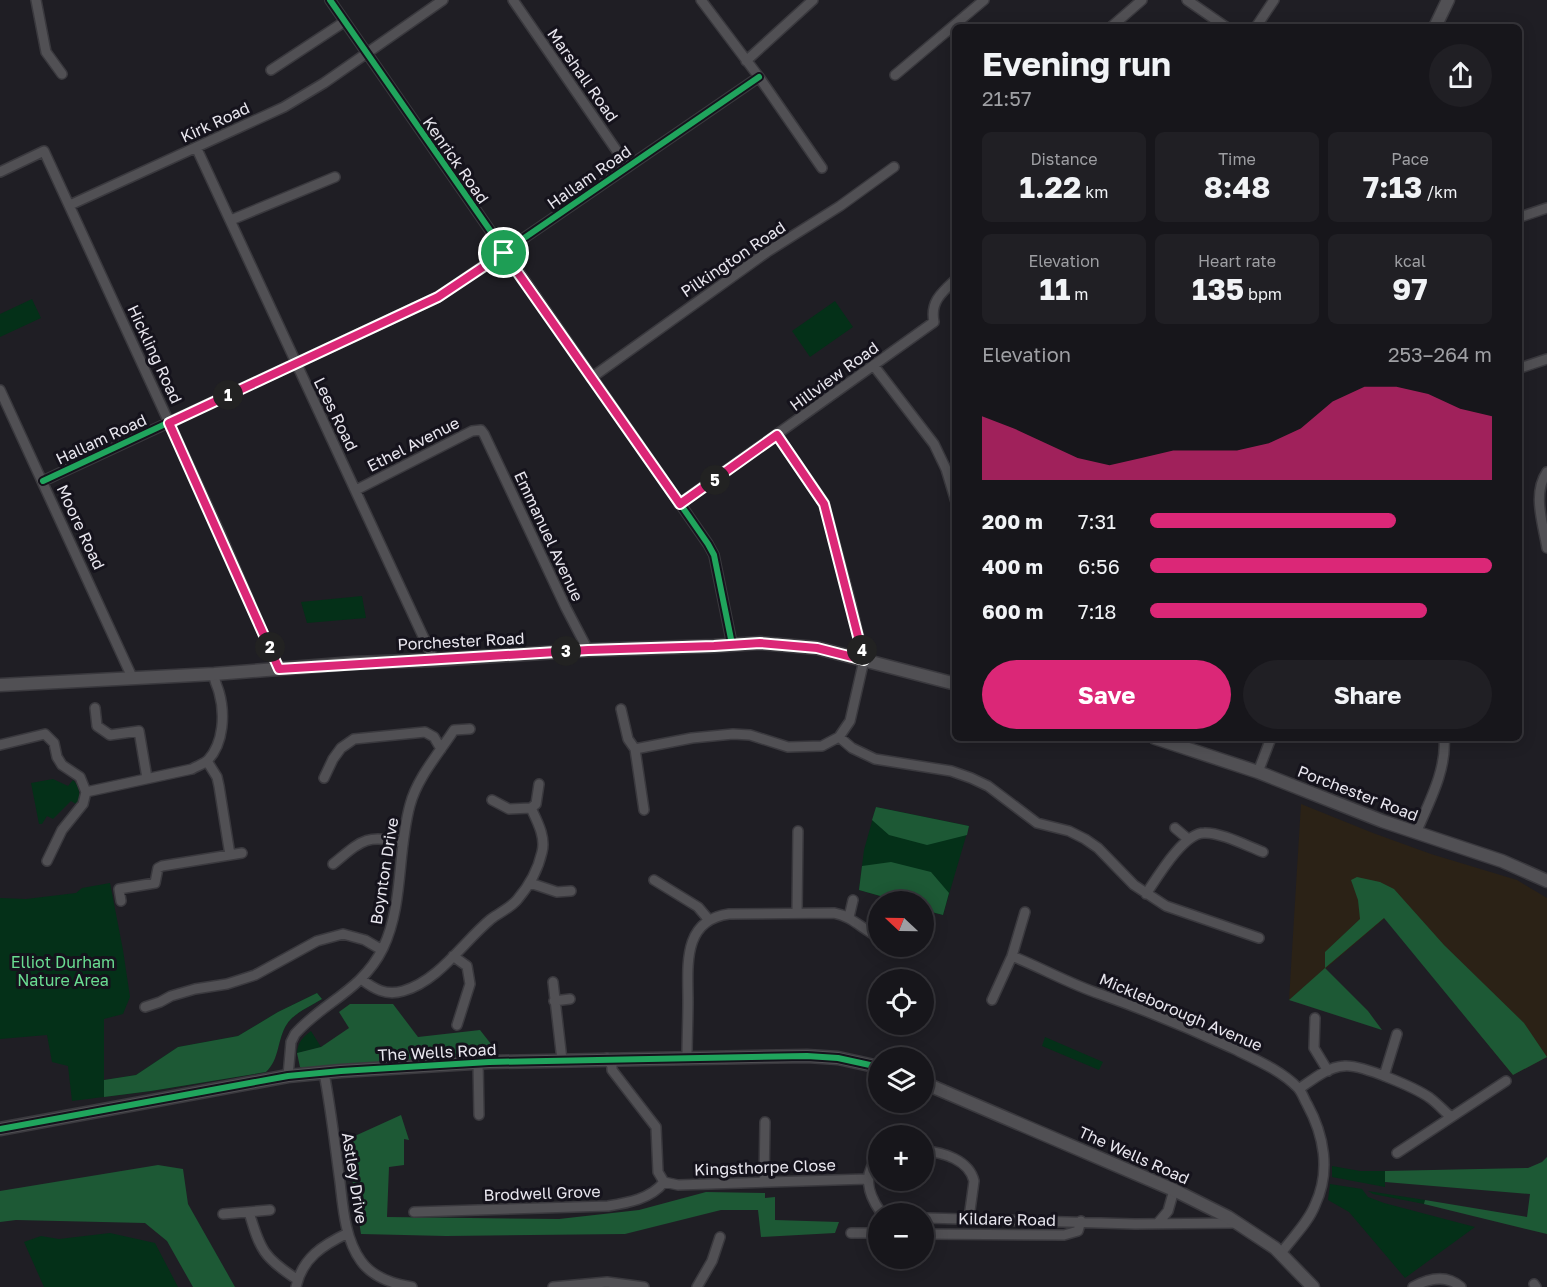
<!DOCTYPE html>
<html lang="en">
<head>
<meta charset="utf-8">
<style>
  :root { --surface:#17161b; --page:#201f24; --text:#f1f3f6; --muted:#9e9fa3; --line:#36353a; --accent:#db2777 }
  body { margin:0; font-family:"Golos Text",sans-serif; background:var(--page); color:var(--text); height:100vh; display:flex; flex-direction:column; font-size:22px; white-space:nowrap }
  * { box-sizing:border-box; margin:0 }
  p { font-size:20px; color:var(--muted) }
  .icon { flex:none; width:33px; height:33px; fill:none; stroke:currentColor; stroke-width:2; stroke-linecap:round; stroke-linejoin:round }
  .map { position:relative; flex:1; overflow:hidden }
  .panel { position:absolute; left:952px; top:24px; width:570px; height:717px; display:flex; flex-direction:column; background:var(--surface); border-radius:9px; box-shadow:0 3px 15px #0003,0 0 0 2px var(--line) }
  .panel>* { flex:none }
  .needle { width:39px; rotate:292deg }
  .controls { position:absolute; left:868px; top:891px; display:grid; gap:12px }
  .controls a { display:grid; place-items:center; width:66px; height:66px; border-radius:50%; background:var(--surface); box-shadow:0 3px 15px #0003,0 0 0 2px var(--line); font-size:30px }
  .pin { position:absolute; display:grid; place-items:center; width:51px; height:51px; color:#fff; margin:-26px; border:3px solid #fff; border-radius:50%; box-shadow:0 2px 6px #0007 }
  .km { position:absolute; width:30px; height:30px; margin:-15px; border-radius:50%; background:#222; color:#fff; font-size:16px; line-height:30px; text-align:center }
  .round { display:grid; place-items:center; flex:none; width:63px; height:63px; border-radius:32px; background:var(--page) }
  .overview { display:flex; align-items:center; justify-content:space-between; height:102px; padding:0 30px }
  h1 { font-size:33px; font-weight:700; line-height:45px }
  .figures { display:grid; grid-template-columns:repeat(3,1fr); gap:9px; height:102px; padding:6px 30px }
  .figures div { display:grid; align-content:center; border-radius:9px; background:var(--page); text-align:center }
  .figures b { font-size:30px; font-weight:700 }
  .figures small { font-size:16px; font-weight:400 }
  .figures p { font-size:16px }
  .chart { height:168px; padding:12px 30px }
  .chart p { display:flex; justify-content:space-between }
  .chart svg { width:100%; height:108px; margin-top:6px; fill:var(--accent); opacity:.7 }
  .action { display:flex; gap:12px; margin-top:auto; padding:12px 30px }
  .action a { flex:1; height:69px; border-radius:36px; background:var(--accent); color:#fff; font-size:24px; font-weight:700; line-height:69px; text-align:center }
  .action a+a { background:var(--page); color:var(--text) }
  ul { padding:0 30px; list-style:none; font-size:20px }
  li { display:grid; grid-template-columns:96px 72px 1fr; align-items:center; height:45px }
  li i { height:15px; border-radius:8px; background:var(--accent) }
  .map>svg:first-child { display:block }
</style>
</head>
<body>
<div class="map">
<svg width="1547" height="1287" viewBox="0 0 1547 1287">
  <rect width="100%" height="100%" fill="#1f1e24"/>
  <path fill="#2b2216" d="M1301,804L1373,833L1431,854L1517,880L1547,898V1057L1513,1075L1385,918L1289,1000Z"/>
  <path fill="#043018" d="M32,299L41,318L0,337V314Z
    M835,301L853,327L810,357L792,331Z
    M362,596L366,618L307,623L301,602Z
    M53,779L68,786L73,780C79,785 82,797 76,804L71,801L53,819L47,816L42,824H39L31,783Z
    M876,807L969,826L943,915L924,910V902L898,901L859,890L864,850Z
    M110,883L123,950L130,997L123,1014L104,1019V1080L136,1075L178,1047L238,1036L278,1012L317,993L322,999C311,1006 294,1013 287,1024C277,1039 279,1059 266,1072L151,1091L72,1101L68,1066L52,1062L47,1035L0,1039V898L26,899L76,893L82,888Z
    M311,1031L321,1047L297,1053C298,1042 302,1038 311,1031Z
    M1045,1037L1103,1062L1099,1070L1042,1046Z
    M1332,1166L1360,1171H1385V1187L1332,1177Z
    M1330,1184L1362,1189L1368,1197L1384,1203L1475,1227L1405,1278L1349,1212L1328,1200Z
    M1368,1191L1425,1200L1424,1204L1373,1194Z
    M110,1233L155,1243L178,1287H44L24,1242L41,1236L59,1239Z"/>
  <path fill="#1d5935" d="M876,807L969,826L967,835L927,845L889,835L872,820Z
    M891,862L931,872L949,893L943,915L924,910V902L898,901L859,890L862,866Z
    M1357,877L1380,882L1394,889L1444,945L1524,1023L1547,1057L1513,1075L1384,918L1325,968L1368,1011L1382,1030L1289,1000L1325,968V952L1360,919L1358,900L1351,880Z
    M317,993L322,999C311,1006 294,1013 287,1024C277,1039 280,1059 266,1072L151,1091L104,1097V1080L136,1075L178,1047L238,1036L278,1012Z
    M350,1004H393L418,1037L480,1030L491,1044V1053L305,1069L300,1067L297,1053L321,1047L349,1028L339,1012Z
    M401,1115L409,1140L404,1139V1165L389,1167L387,1217L559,1219L639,1210L706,1192L765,1193V1198L775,1197V1220L839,1222L835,1233L761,1237L758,1210H721L625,1234L446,1236L361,1234L346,1140Z
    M1547,1157V1234L1424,1204L1425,1200L1527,1217L1530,1194L1385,1182V1171L1528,1168L1542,1162Z
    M158,1165L183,1169L188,1204L235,1287H193L167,1241L145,1223L16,1220L0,1222V1191Z"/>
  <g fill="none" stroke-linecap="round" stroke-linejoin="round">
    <defs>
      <path id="minor" d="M36,0L46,52L62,74
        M330,0L708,544L714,555L732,644
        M513,0L628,167
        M701,0L759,77L822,168
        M1187,0L1226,27
        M1111,27L1142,0
        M1256,27L1274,0
        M746,61L813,0
        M271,70L344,22
        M895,75L984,0
        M196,147L434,660
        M0,172L44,151L219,531L279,670
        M70,205L284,107L324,83L443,0
        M1520,217L1547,208
        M231,220L335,177
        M874,366L934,444L946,469L956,502
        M1520,368L1547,359
        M591,378L767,252L840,206L894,167
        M0,390L132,677
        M1547,472C1532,494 1543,523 1547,548
        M43,481L438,297L759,77
        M356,490L472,431L481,430L484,434L566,608L588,650
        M679,504L934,322C930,302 941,293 956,279
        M95,708L97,726L110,735L139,731L147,778
        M621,709L628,739L635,749
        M839,737L852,748L875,759L951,771L971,778L988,786L1037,823L1069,831L1085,839L1098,848L1134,885L1166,906L1259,938
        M0,745L45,734L54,743L57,757L62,765L80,777L86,792L83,804L62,830L47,861
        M207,761L217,777L219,786L230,855
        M1258,772L1271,738
        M324,778L333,759L341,748L354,739L425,732L434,737L441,749
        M86,792L192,769C197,766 204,764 208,760C224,743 225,713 219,692C217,685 214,681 214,674
        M492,800L509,809L531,808
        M644,810L635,749L692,738L733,734L750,735L788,747L822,746L839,737L850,721L864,660L851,604L824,503L777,435
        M1175,828L1188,839
        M1416,833C1428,804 1447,770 1444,738
        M333,864C360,842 366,833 402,843
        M654,880L698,907L709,920
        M530,883L557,892L571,891
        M1146,894C1157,878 1183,833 1204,833C1220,832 1247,846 1263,852
        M121,901L119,889L155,883L158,868L162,866L242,853
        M797,913L798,831
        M849,917L853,900
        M453,956L467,966L470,984L457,1025
        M1012,956C1042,968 1070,984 1100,994C1145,1010 1189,1028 1232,1048C1254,1059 1281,1070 1298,1088C1302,1092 1304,1099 1307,1104C1324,1135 1331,1171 1315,1205C1308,1223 1292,1238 1281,1253
        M361,979C374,989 386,996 403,991C439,981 463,942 491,919C499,913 510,908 517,900C529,886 538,870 542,852C546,837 537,821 531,808L536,804L539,784
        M553,982L562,1060
        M992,1000L1012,956L1025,912
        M554,1001L570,999
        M145,1007L160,1002L171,996L195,989L227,984L255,975L317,941L343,934L365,940L382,950
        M1315,1018L1314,1048L1328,1071
        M607,1058L612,1066V1070L656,1127L658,1172L664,1182
        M687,1058C687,1039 688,1020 688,1001C688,966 682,920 729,914L834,913C852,916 863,930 879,937
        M478,1062L479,1115
        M324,1073C331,1109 335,1146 340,1182C343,1208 345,1239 361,1261C373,1278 393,1284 412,1287
        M288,1076L291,1042L295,1034C323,1002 362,991 383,948C404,904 397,852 410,805C417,778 439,753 454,730L470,729
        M1384,1076L1397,1034
        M1299,1089C1312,1080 1327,1067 1344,1066C1361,1064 1416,1088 1430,1098C1438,1104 1444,1111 1451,1117
        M924,1151C943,1152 969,1160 974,1181L969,1218
        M1397,1153L1506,1081
        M879,1157C862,1173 868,1194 880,1211L891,1214
        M664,1182L678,1185L867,1179
        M764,1182L765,1122
        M249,1212C260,1250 264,1258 298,1280
        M414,1212L608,1206C627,1203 651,1199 664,1182
        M223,1214L270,1210
        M927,1218L1135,1224L1237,1223
        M1158,1223L1168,1211L1174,1190
        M851,1233H879
        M924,1234L1064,1235L1078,1231L1081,1221
        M1534,1284L1536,1287
        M296,1287C302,1258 323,1245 348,1233
        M553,1287L607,1282L644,1287
        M697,1287L712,1261L720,1237
        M1413,1287C1429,1278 1446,1274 1461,1287"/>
      <path id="tertiary" d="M1435,27L1448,0
        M0,685L214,674L354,663L434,660L588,650L714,646L760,643L817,648L956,684
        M1155,738L1258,772L1382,821L1502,861L1547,881
        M924,1083L1174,1190L1228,1217L1275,1248L1313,1287
        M0,1129L288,1076L341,1071L489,1062L807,1056L838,1058L879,1067"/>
    </defs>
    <use href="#minor" stroke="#3a393e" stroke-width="12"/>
    <use href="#tertiary" stroke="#3a393e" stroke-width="15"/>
    <use href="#minor" stroke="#515054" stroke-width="9"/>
    <use href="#tertiary" stroke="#515054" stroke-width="12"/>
    <defs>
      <path id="cycleway" d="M330,0L708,544L714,555L732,644
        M43,481L438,297L759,77
        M653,649L774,643
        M0,1129L288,1076L341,1071L489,1062L807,1056L838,1058L879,1067"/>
    </defs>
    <use href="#cycleway" stroke="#15131c" stroke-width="10"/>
    <use href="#cycleway" stroke="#20a55d" stroke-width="6"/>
  </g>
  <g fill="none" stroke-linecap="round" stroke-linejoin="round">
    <defs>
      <path id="route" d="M504,253L680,504L777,435L824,504L864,660L817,648L760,643L714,646L588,650L279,669L169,423L438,297Z"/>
    </defs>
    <use href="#route" stroke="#fff" stroke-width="12"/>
    <use href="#route" stroke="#db2777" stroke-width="8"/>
  </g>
  <g text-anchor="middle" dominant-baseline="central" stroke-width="6" stroke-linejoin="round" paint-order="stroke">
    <g font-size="16" fill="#e9e7ef" stroke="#15131c">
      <text transform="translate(583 75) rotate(55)">Marshall Road</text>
      <text transform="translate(215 122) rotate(-25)">Kirk Road</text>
      <text transform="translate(456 160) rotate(55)">Kenrick Road</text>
      <text transform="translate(589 177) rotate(-35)">Hallam Road</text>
      <text transform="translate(733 259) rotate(-34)">Pilkington Road</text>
      <text transform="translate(155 354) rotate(65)">Hickling Road</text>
      <text transform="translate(834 376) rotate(-36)">Hillview Road</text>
      <text transform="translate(336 414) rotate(64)">Lees Road</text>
      <text transform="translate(101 439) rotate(-25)">Hallam Road</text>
      <text transform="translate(413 444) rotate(-27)">Ethel Avenue</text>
      <text transform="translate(81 527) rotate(65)">Moore Road</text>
      <text transform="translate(549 536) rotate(65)">Emmanuel Avenue</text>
      <text transform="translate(461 641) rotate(-3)">Porchester Road</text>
      <text transform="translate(1358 793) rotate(21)">Porchester Road</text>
      <text transform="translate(384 871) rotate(-81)">Boynton Drive</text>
      <text transform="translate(1181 1012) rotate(23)">Mickleborough Avenue</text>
      <text transform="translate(437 1052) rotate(-3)">The Wells Road</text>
      <text transform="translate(1134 1155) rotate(24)">The Wells Road</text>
      <text transform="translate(765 1167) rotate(-2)">Kingsthorpe Close</text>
      <text transform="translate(355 1178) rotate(81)">Astley Drive</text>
      <text transform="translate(542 1193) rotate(-2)">Brodwell Grove</text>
      <text transform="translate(1007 1219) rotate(1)">Kildare Road</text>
    </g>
    <g font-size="16" fill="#6add92" stroke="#15131c">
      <text x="63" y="962">Elliot Durham<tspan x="63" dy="18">Nature Area</tspan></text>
    </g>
  </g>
</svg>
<div class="controls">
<a><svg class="needle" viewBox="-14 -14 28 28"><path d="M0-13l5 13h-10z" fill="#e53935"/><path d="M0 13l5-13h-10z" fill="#9e9fa3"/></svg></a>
<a><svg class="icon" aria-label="locate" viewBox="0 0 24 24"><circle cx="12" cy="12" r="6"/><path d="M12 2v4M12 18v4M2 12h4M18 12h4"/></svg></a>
<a><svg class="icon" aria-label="layers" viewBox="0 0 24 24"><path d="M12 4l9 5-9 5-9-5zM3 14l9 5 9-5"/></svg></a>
<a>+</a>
<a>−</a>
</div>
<div class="pin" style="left:504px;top:253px;background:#1e9e55"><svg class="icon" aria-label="arrive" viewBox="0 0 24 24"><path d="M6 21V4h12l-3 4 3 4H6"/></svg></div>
<b class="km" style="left:228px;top:395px">1</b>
<b class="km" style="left:270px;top:647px">2</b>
<b class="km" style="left:566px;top:651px">3</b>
<b class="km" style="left:862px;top:650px">4</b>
<b class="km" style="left:715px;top:480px">5</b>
<section class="panel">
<div class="overview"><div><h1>Evening run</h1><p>21:57</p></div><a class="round"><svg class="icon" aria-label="share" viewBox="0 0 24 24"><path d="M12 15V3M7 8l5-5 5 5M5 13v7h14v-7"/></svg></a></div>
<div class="figures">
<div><p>Distance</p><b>1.22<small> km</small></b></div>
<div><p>Time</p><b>8:48</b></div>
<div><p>Pace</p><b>7:13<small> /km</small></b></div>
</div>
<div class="figures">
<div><p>Elevation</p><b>11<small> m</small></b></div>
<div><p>Heart rate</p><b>135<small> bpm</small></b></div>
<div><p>kcal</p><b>97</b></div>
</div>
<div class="chart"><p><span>Elevation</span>253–264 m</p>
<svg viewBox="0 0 160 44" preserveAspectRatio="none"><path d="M0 44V18L10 23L20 29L30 35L40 38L50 35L60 32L70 32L80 32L90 29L100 23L110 12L120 6L130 6L140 9L150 15L160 18V44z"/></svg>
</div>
<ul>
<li><b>200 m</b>7:31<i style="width:72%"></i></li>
<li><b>400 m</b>6:56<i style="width:100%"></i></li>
<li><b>600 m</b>7:18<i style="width:81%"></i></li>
</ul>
<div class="action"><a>Save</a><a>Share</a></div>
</section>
</div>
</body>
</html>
